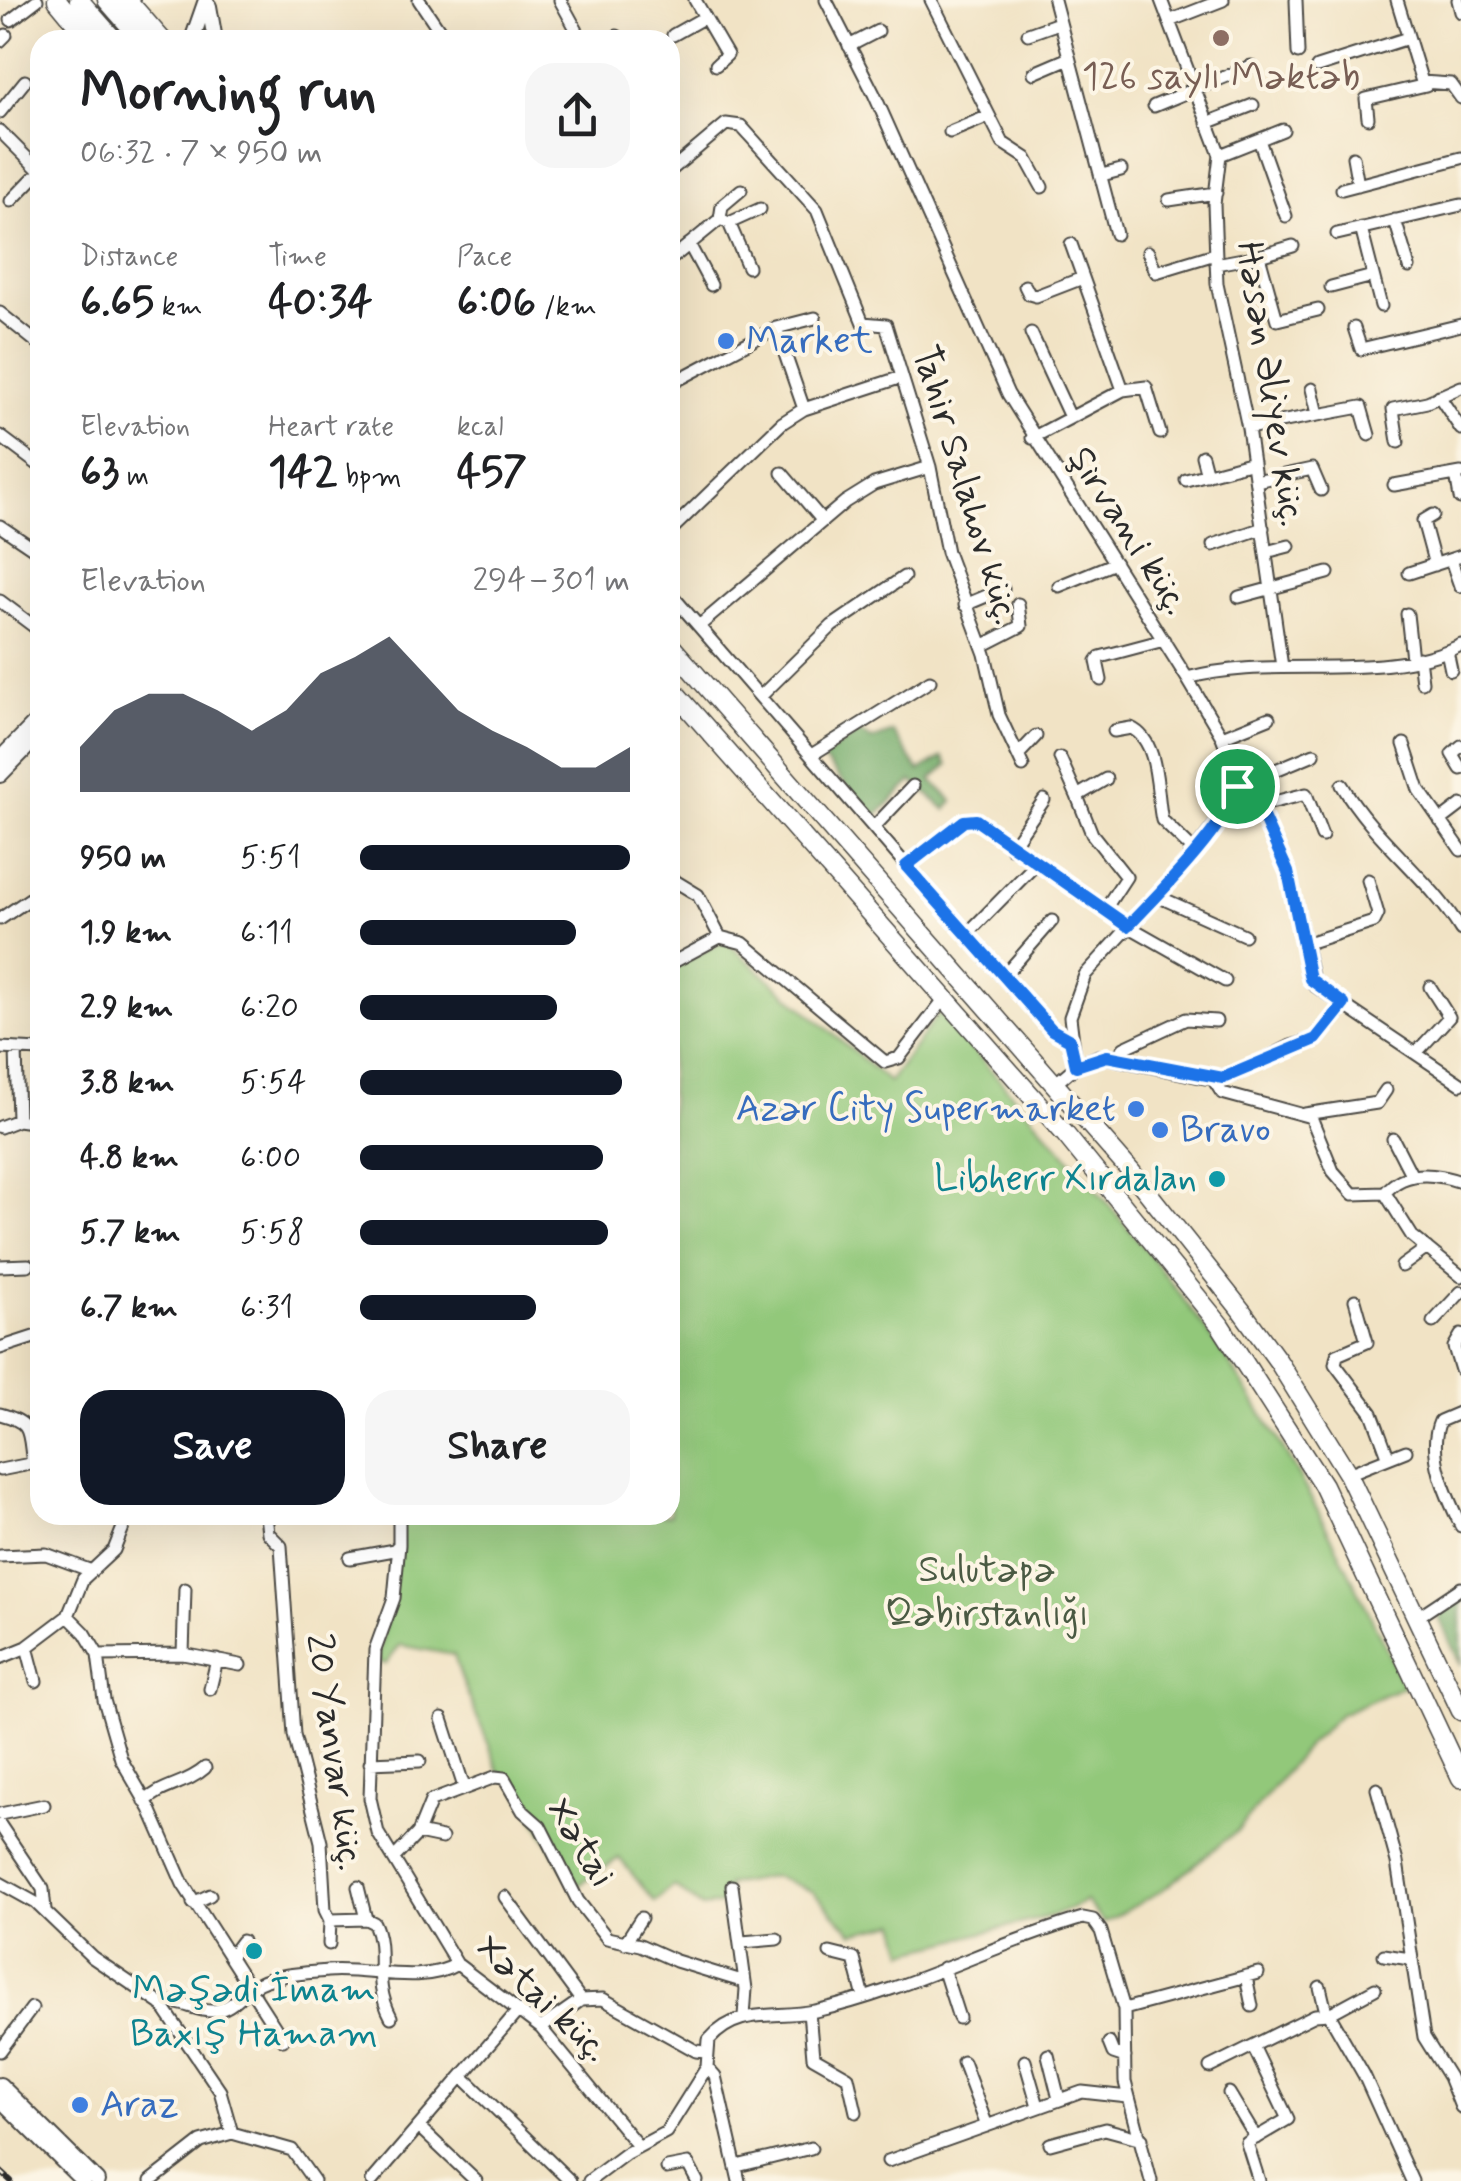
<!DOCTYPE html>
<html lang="en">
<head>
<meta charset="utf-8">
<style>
  :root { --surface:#fff; --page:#f6f6f6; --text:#202124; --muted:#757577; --accent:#111827 }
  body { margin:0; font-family:Mynerve,sans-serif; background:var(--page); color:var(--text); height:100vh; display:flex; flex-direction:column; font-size:38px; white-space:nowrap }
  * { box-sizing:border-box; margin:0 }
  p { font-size:32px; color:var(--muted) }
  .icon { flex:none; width:55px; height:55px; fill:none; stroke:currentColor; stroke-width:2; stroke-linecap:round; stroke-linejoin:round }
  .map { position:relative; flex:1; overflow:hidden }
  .details { position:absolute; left:30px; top:30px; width:650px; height:1495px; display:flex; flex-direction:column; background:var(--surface); border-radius:30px; box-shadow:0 10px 40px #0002 }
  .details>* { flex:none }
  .pin { position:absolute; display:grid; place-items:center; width:85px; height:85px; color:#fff; margin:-42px; border:5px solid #fff; border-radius:50%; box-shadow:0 2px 10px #0007 }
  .round { display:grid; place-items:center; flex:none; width:105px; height:105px; border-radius:30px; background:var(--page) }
  .overview { display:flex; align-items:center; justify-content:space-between; height:170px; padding:0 50px }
  h1 { font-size:55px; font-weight:700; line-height:75px }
  .stats { display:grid; grid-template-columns:repeat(3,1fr); gap:15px; height:170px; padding:10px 50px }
  .stats div { display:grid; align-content:center }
  .stats b { font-size:42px; font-weight:700 }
  .stats small { font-size:28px; font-weight:400 }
  .stats p { font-size:28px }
  .chart { height:280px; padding:20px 50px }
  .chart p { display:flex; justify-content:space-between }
  .chart svg { width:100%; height:180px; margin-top:10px; fill:var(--accent); opacity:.7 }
  .action { display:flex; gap:20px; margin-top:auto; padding:20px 50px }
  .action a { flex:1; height:115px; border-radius:30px; background:var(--accent); color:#fff; font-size:40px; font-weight:700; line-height:115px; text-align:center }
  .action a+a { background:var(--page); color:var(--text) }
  ul { padding:0 50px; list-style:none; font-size:32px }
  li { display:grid; grid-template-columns:160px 120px 1fr; align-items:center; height:75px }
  li i { height:25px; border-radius:12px; background:var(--accent) }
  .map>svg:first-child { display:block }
</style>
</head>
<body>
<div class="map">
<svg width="1461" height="2181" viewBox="0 0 1461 2181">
  <rect width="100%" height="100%" fill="#fcf5e5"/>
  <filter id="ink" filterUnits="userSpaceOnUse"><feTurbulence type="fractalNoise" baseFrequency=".01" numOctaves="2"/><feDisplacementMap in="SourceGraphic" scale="20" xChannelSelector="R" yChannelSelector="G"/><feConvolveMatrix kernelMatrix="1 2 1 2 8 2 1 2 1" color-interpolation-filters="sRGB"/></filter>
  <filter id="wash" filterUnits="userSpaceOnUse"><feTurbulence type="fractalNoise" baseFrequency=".0048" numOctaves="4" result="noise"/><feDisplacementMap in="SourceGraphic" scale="40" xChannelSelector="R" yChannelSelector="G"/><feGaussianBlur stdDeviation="2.25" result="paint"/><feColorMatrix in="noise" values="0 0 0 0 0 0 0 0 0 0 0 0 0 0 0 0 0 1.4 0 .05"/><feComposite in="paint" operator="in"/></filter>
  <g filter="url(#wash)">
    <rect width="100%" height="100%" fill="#f1e3c5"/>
    <path fill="#92c87a" stroke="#5e7a52" stroke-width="2.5" d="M725,941L889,1082L939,1013C1054,1139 1168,1264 1259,1409C1315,1498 1359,1591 1404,1686L1340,1714L1307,1746L1238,1830L1161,1891L1104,1923L1086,1901L1055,1915L905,1952L897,1923L853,1933L812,1891L775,1876L727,1885L730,1903L702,1907L674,1886L655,1902L619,1858L575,1888L512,1779L499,1772C486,1732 465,1696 454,1655L400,1645L386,1664L378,1662L403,1515H670V968Z"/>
    <path fill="#75ac6a" stroke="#506c4a" stroke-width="2.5" d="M859,732L872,740L893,732L919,771L943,757L948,765L931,780L953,801L946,810L912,781L874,818L822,758Z
      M1461,1596V1666L1437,1613Z"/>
  </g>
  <g filter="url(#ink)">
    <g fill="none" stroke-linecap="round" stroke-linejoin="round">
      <defs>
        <path id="minor" d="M419,0L446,40
          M560,0L582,40
          M695,0L727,55L716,65
          M826,0L874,94L1008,394L1187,678L1222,737L1236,773V794L1227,809L1172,880L1085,975L1070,1017L1076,1066
          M931,0L1003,143L1026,158L1042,187
          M1054,0L1116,234
          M1161,0L1220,155L1214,204L1217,284L1248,428L1282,667
          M1296,0L1298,53
          M1397,0L1422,82L1451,84L1461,98
          M1458,0L1461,12
          M11,20L37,0
          M1169,21L1223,0
          M1028,34L1059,23
          M673,35L705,17
          M610,40L617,36
          M0,41L6,35
          M849,46L878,31
          M1317,67L1408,38
          M1034,73L1069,58
          M1154,106L1251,66
          M0,112L25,81
          M1368,118L1366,99L1426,85
          M1207,123L1253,105
          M0,131L40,171
          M950,132L989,116
          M1259,140L1286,216
          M1220,155L1283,130
          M1353,157L1358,185
          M670,171L726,124L741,126L817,210L863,323L886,325L930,467L947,552L985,654L999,715L1023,766
          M1102,175L1121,170
          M1342,189L1461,158
          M1169,200L1216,193
          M11,201L40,171
          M720,219L722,206L741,190
          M1395,220L1409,267
          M729,223L760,209
          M1361,228L1381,306
          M1337,234L1461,205
          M689,244L711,285
          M1148,252L1156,272L1215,254
          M1259,256L1293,246
          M670,260L720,219L729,223L748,267
          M1216,264L1259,256L1277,320L1318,310
          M1025,286L1029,294L1036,296L1080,279
          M1331,287L1373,276
          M0,313L40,345
          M776,328L804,409
          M1354,328L1361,349L1461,325
          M1031,333L1069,415
          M670,384L776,328L815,318
          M1312,389L1318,414
          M1123,390L1146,387L1160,433
          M1439,396L1461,429
          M1248,428L1361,407L1369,435
          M0,436L40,466
          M1032,438L1123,390L1071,244
          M1398,442L1393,409L1427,402L1461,387
          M1202,456L1207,475
          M782,473L822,520
          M1456,474L1460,498
          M1186,480L1253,462
          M1256,481L1312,469L1321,490
          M1394,485L1461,473
          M1433,515L1423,521L1435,565
          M0,526L40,553
          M670,531L782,423L804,409L899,378
          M1213,545L1263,528
          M1266,552L1289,546
          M1451,560L1460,586
          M1409,573L1461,556
          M1059,586L1115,563
          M670,593L1003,977L1052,1031L1070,1040
          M1239,597L1328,573
          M0,601L40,631
          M965,605L1003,589
          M1407,614L1412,659
          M699,626L845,502L874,484L930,467
          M982,646L1021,626L1018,604
          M1447,651L1451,670
          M1419,658L1422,682
          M1187,678C1273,654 1381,684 1461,645
          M1101,680L1097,661L1100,657L1164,640
          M762,695L832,626L904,577
          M1114,731L1131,728C1160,741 1156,794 1162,820L1195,852
          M1222,737L1269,718
          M1404,744L1419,790L1461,850
          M1461,746L1452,754L1461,769
          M813,754L930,681
          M1018,755L1036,736
          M1060,758L1077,796
          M1342,785C1374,840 1428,876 1461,930
          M1237,786L1254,797L1288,872L1314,985L1461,1084
          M1237,786L1314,754
          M1258,806L1306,794L1322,836
          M1440,821L1461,805
          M874,827L913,786
          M1011,848L1044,800
          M906,866L964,821L975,819L1128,926L1225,981
          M670,878L698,895L720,937
          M1157,896L1244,935
          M1105,909L1126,877L1092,834L1077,796L1106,779
          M0,919L40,892
          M967,934L1035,865
          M720,937L743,943L885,1062L899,1058L945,998
          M1304,944L1374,922L1378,914L1368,880
          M670,964L720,937
          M1003,977L1052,921
          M0,1048L40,1050
          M1416,1053L1449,1017L1430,987
          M1117,1057L1124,1048L1186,1019L1216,1021
          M1213,1079L1222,1093L1311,1117L1333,1171L1353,1194L1385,1193C1404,1169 1435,1173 1461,1182
          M1055,1084L1076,1066L1099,1056L1205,1078L1234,1075L1291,1046L1317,1039L1344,1004
          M1305,1114L1377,1103L1386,1090
          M18,1120L40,1123
          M0,1127L18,1120L16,1049
          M1393,1139L1412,1176
          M1385,1193L1412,1236L1461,1276
          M0,1266L28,1265
          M1402,1266L1427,1248
          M1355,1300L1367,1342L1337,1355L1335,1364L1372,1413L1388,1456
          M1433,1322L1461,1292
          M1461,1335L1454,1347L1461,1370
          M0,1348L40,1335
          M1461,1412L1440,1421C1426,1453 1447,1497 1461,1526
          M0,1414C34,1423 28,1432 33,1464
          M0,1470L40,1462
          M1348,1474L1406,1451
          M266,1515L268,1533L281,1546L294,1735L321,1842L325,1910L330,1920L366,1919L374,1923C388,1953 371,1979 391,2017
          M399,1545L394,1598L375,1650L370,1798L378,1833L457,1964L541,2028L638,2146
          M0,1556L46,1554L89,1570
          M350,1558L394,1550L399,1545V1515
          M68,1616L85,1633L98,1655L104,1700L121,1759L150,1809L183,1884L283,2040
          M1419,1616L1461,1588
          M27,1647L36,1681
          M183,1654L185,1589
          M98,1655L183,1654L240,1665
          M0,1658L27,1647L68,1616L83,1579L114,1550L128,1515
          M210,1689L217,1660
          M442,1719L464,1787
          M370,1763L420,1761
          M1377,1789L1397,1862L1424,2037L1449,2077L1461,2107
          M145,1802C163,1784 186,1785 205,1768
          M0,1814L44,1805
          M0,1825L43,1889L45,1910
          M418,1833L442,1838
          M395,1857L418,1833L431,1801L495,1777L504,1778L523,1811L540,1826L578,1901L607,1938L640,1945L676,1961L745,1982
          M0,1883L36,1903L92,1957L161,2004L220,2091L232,2133
          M732,1886L746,1989L744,2016
          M358,1887L366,1919
          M505,1897L581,2000
          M193,1903L210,1895
          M742,1942L777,1939
          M625,1943L641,1918
          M329,1944L330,1920
          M830,1953L854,1959L863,1994
          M1384,1955L1410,1959
          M230,1957L242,1941
          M943,1968L959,2018
          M1246,1976L1252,2006
          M1320,1987L1326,2012
          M161,2004C180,1998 195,2012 213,2011C234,2009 242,1991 259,1983C278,1974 307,1973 327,1971C367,1967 421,1986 457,1964
          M1124,2009L1258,1973
          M809,2012L813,2057L848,2077L856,2112
          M1329,2014L1375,1989
          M541,2028L581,2000L603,1999L696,2051L706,2052
          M1109,2043L1113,2053L1125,2057
          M1253,2046L1288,2119L1247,2143L1259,2181
          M0,2051L32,2008
          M1048,2055L1059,2099
          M1025,2061L1038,2106
          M963,2062L987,2126
          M707,2067L715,2076L739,2181
          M1210,2067L1315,2015L1329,2014L1364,2075L1412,2181
          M462,2076L570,2181
          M1229,2093L1256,2138
          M421,2129L476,2181
          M1050,2144L1105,2129L1142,2139
          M888,2161L1082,2092L1128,2097
          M737,2166L811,2148
          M667,2168L688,2164L697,2181
          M151,2181L201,2142L232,2133L292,2150L314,2181
          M372,2181L517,2012
          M589,2181L625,2154L666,2132L707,2067L709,2040C738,2006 775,2019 815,2011C907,1991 993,1944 1083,1918L1093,1920L1101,1931L1124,2009L1125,2082L1151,2181"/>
        <path id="major" d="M209,6L215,40
          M192,40L206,0
          M0,759L40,718
          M0,775L40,734
          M0,2085L97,2181
          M0,2099L83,2181"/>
        <path id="highway" d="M57,0L90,40
          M79,0L114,40
          M107,0L142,40
          M127,0L162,40
          M670,645L1133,1174L1241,1310L1278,1361L1348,1474L1461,1711
          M670,687L1065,1134L1220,1325L1323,1485L1461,1778"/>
      </defs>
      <use href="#minor" stroke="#494742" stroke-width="15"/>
      <use href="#major" stroke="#494742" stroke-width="18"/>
      <use href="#highway" stroke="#494742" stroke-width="21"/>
      <use href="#minor" stroke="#fff" stroke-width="11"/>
      <use href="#major" stroke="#fff" stroke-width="14"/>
      <use href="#highway" stroke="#fff" stroke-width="18"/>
      <defs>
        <path id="rail" d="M0,2171L11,2181"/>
      </defs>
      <use href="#rail" stroke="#2b2b2b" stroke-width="6"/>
      <use href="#rail" stroke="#fcf5e5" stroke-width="2.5" stroke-dasharray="8" stroke-linecap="butt"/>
    </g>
  </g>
  <g fill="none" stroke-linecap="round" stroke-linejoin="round" filter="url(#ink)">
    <defs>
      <path id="route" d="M1237,786L1254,797L1288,872L1310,979L1344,1004L1316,1039L1223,1078L1107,1056L1076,1066L1070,1040L1052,1030L906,866L964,821L976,820L1128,926C1155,898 1231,822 1237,786Z"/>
    </defs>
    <use href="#route" stroke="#fff" stroke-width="20"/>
    <use href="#route" stroke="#1a73e8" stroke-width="12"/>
  </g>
  <circle fill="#8d6e63" stroke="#fcf5e5" stroke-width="4" cx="1221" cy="38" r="10"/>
  <g fill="#3f7fe0" stroke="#fcf5e5" stroke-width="4">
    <circle cx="726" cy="341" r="10"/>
    <circle cx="1136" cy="1109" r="10"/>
    <circle cx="1160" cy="1130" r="10"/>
    <circle cx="80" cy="2105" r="10"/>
  </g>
  <g fill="#0f9aa8" stroke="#fcf5e5" stroke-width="4">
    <circle cx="1217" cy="1179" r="10"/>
    <circle cx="254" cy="1951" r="10"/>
  </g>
  <g text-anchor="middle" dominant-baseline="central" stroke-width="8" stroke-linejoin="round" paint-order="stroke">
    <g font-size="38" fill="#785e54" stroke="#fcf5e5">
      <text x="1221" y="77">126 saylı Məktəb</text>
    </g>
    <g font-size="38" fill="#366cbe" stroke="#fcf5e5" text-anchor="start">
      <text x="746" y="341">Market</text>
      <text x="1116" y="1109" text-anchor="end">Azər City Supermarket</text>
      <text x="1180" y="1130">Bravo</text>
      <text x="100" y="2105">Araz</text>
    </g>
    <g font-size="38" fill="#2b2b2b" stroke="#fcf5e5">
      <text transform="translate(1270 384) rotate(81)">Həsən Əliyev küç.</text>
      <text transform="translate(965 485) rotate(73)">Tahir Salahov küç.</text>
      <text transform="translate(1128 531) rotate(57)">Şirvani küç.</text>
      <text transform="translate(334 1752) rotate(82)">20 Yanvar küç.</text>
      <text transform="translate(580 1843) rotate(58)">Xətai</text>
      <text transform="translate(542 1999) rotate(43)">Xətai küç.</text>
    </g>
    <g font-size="38" fill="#0d838f" stroke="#fcf5e5" text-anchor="end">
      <text x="1197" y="1179">Libherr Xırdalan</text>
      <text x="254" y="1990" text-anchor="middle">Məşədi İmam<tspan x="254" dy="44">Baxış Hamam</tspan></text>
    </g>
    <g font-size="38" fill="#4a5a43" stroke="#fcf5e5">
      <text x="987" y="1570">Sulutəpə<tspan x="987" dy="44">Qəbirstanlığı</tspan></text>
    </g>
  </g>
</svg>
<div class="pin" style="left:1237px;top:786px;background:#1e9e55"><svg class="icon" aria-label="arrive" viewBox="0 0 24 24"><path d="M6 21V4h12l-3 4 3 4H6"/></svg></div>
<section class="details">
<div class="overview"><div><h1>Morning run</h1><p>06:32 · 7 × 950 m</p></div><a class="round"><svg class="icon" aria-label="share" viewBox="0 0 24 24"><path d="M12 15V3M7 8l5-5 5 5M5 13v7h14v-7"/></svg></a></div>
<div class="stats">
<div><p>Distance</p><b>6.65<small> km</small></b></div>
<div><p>Time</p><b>40:34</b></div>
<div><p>Pace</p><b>6:06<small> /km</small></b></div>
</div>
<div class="stats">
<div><p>Elevation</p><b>63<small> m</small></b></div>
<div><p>Heart rate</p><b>142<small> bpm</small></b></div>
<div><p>kcal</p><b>457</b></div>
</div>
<div class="chart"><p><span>Elevation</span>294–301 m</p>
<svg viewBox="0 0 160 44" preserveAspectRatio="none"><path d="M0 44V33L10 24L20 20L30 20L40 24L50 29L60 24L70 15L80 11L90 6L100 15L110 24L120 29L130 33L140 38L150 38L160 33V44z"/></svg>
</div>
<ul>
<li><b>950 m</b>5:51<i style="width:100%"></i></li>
<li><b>1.9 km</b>6:11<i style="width:80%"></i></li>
<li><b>2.9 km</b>6:20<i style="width:73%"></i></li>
<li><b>3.8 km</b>5:54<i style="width:97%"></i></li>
<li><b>4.8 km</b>6:00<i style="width:90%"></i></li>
<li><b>5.7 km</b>5:58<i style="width:92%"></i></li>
<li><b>6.7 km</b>6:31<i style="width:65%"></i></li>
</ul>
<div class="action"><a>Save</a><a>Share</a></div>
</section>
</div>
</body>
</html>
